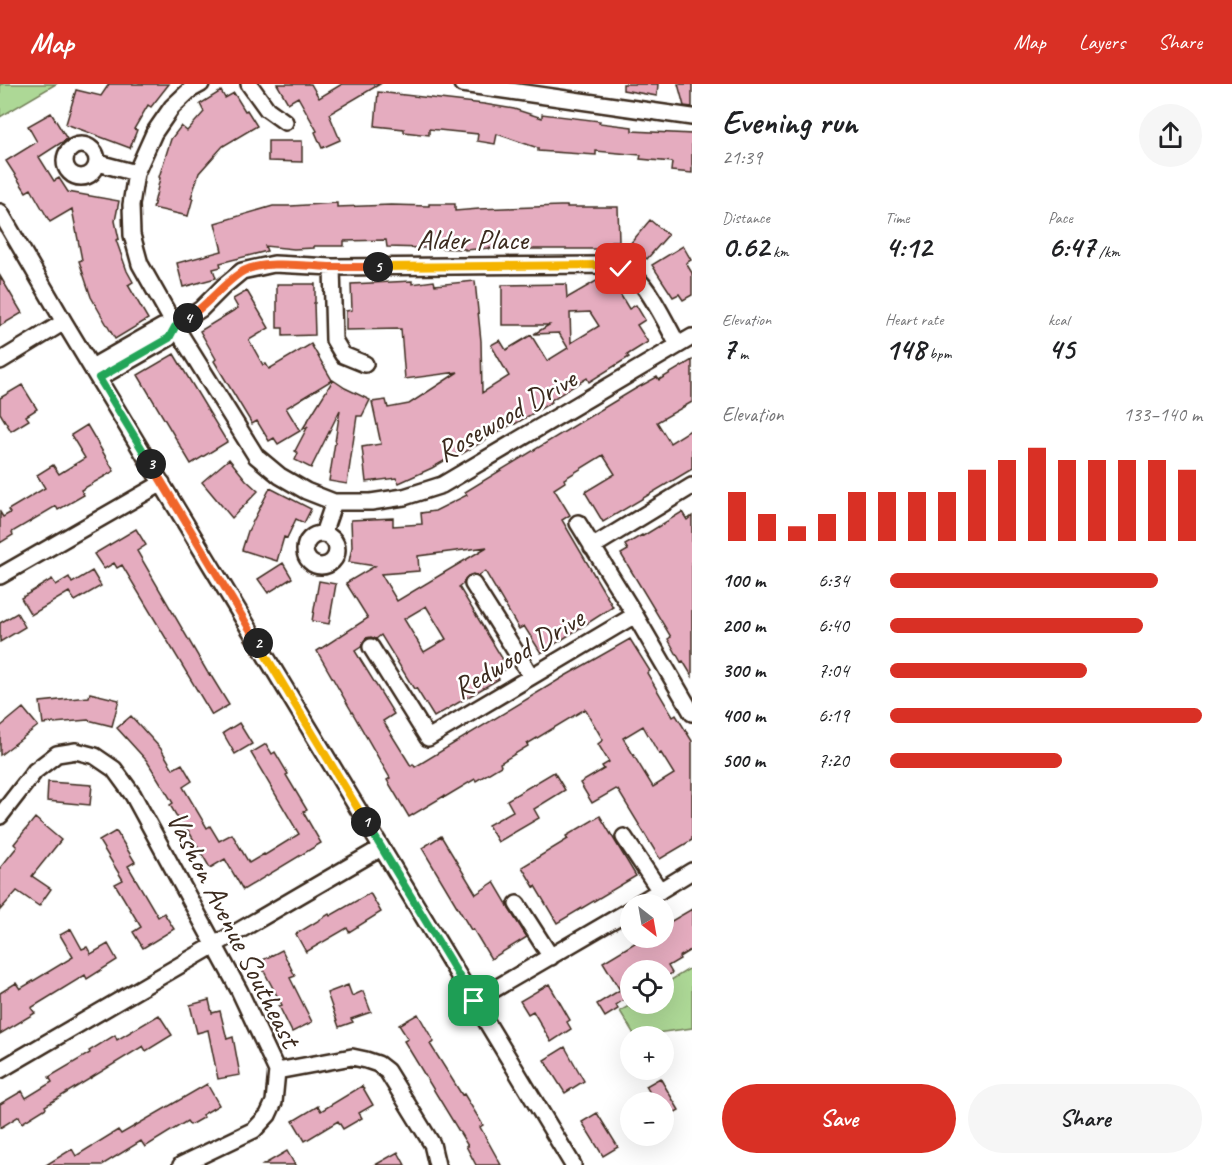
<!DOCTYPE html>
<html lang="en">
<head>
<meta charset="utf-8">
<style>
  :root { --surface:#fff; --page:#f6f6f6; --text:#202124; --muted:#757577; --accent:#d93025 }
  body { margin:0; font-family:Caveat,sans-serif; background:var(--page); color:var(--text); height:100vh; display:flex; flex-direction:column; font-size:22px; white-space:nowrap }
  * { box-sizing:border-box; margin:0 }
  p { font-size:20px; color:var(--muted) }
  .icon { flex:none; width:33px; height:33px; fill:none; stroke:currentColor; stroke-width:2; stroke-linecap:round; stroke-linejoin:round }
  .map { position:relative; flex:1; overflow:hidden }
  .side { display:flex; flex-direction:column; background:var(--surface); width:540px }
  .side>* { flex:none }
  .needle { width:39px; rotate:149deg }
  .controls { position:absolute; left:620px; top:810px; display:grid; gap:12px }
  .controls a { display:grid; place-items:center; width:54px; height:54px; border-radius:50%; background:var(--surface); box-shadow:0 6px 24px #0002; font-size:30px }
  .pin { position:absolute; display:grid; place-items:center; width:51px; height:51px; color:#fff; margin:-26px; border-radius:12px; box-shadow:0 3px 9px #0006 }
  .km { position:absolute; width:30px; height:30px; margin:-15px; border-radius:50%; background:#222; color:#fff; font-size:16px; line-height:30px; text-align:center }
  .round { display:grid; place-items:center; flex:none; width:63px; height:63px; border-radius:32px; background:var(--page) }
  .summary { display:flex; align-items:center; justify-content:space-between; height:102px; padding:0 30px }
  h1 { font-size:33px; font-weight:800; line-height:45px }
  .figures { display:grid; grid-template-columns:repeat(3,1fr); gap:9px; height:102px; padding:6px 30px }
  .figures div { display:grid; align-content:center }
  .figures b { font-size:30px; font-weight:800 }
  .figures small { font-size:16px; font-weight:400 }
  .figures p { font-size:16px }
  .chart { height:168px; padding:12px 30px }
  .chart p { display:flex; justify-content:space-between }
  .chart svg { width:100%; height:108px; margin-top:6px; stroke:var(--accent); stroke-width:6 }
  .action { display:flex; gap:12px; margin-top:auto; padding:12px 30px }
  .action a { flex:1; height:69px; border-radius:36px; background:var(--accent); color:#fff; font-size:24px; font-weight:800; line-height:69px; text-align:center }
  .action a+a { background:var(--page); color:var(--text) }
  ul { padding:0 30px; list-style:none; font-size:20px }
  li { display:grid; grid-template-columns:96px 72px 1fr; align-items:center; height:45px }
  li i { height:15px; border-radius:8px; background:var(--accent) }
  header { display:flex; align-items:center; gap:36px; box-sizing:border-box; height:84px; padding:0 30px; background:var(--accent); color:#fff }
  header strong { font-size:28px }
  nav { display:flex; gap:33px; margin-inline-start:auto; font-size:21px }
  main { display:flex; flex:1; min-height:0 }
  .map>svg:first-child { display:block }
</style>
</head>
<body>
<header>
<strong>Map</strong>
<nav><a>Map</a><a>Layers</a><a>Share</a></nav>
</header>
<main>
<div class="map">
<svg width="692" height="1081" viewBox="0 0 692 1081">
  <rect width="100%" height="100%" fill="#fff"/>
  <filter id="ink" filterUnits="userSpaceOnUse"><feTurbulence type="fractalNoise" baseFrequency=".0167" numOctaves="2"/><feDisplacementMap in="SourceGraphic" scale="12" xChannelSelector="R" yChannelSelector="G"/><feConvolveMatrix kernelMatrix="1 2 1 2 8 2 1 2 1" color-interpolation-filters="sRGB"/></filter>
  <g filter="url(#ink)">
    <path fill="#add896" stroke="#74815a" stroke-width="1.5" d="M0,0H56L0,33Z
      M692,883V944L635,952L620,927L632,920H663V901Z"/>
    <path fill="#e5acbf" stroke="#3b2a1e" stroke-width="1.5" fill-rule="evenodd" d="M109,0H169L151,23L148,21L134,45L137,46L130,64L66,40L76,6L101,12Z
      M277,0H311L319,14L342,0H380L329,30L340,56L322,64L315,48L317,47L298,13L288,19Z
      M623,0H658L657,12L623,6Z
      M678,0H692V23L684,22Z
      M221,7L225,14L234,9L245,27L247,26L257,42L223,62L199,89L191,114H193L188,132L153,124L160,94L159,93L171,55L181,42L187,47L204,28L200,20Z
      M378,8L484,20L514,25L542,34V30L600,37L599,39L632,43V47L692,50V89L671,87L672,78L640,75L641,71L596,67V71L538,67V64L497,50L495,60L477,57L478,50L429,45V51L404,48V45L375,42Z
      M51,29L67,55L39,73L54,97L59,94L68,108L119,117L115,137L119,155L116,156L127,187L133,198L128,201L148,235L115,255L91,213L79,177L82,176L72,125L50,138L31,105L26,108L6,77L37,58L28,42Z
      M268,57H302V78L268,77Z
      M337,119V123L391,121L429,122V120H455V127L479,125L560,122H567V123H618L619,157H611V165H527V163L490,165V164L465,166V165L387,163L386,156L344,157V162H314V164L294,165L265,162L267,167L220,179L221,183L213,185L216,194L183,203L177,179L222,167L215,139L273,122H291Z
      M650,136L668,151L647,175L630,160Z
      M683,162L691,176L686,179L692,189V211L683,216L679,210L673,213L652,181Z
      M0,192L22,229L0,242Z
      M598,196L604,206L614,200L629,225L636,221L645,236L637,241L648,258L627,271L629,273L589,298L587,294L551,316L552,318L515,340L514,339L462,370L461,367L432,384L399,399L396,394L366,398L362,363L381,360L372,318L386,316L388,324L409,320L458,288L405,295L401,245L346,246V227L352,226L351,200L412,197V200L434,197L435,201L475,197L481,257L482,309L509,292L491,261L500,256L506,266L531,251L547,277L568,264L559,249L534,250L549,241H502V201L566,200L567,214ZM590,228L599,242L571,259L570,229Z
      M277,200H315V219H314L315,251L283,252V244H277Z
      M247,207L269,244L249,256L263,281L266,280L269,285L311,260L332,296L286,324L300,347L278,360L274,354L269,357L257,337L252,340L214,277L216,275L200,247L238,224L233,215Z
      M174,270L227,358L191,380L138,291Z
      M692,276V318L657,338L670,359L692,345V385L603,438L585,408L615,390L603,371L564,395L565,398L554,405L570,431L562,436L613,523L541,569L524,542L519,545L485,487L478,492L473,490L468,492L465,495L463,500L459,503L508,584L496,591L499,595L434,633L416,604L414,605L381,551L376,555L371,553L366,554L363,558L361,563L355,567L394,630L383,637L411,682L413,680L415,683L565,592L630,555L650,587L647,589L673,633L676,631L692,657V756L660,775L618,706L616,705L592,719L580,699L604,685L602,682L609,678L598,660L603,656L585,625L527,660L528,662L500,679L501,682L476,697L475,695L445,713L444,712L409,733L387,696L390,694L317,567L368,534L346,499L375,482L349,478L352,463L351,436L393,434V442L422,440L421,429L435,427L467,411L465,408L635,305L657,293L659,296ZM487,463L397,517L381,490L419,487L418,472ZM426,522L446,555L424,568L404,535ZM643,642L659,670L661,669L674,690L653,703L623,654Z
      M333,296L345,304L370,316L362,332H357L347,400L329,397L340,326L311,384L295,376L298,369L295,367L308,342L302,346Z
      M22,301L37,325L26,332L29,336L11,347L0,329V314Z
      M87,341L114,387L81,406L84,411L58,426L56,422L12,448L13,451L0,459V428L3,433L10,429L8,426L45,404L37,391L53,381L59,390L85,374L71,351Z
      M229,375L246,396L258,407L232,434L202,398Z
      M270,404L311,425L304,439L296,435L287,454L284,453L277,477L242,466L248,447Z
      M682,428L687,436L692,432V592L683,577L681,578L668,555L671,553L621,470L628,466L625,461L642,451L643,452Z
      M136,445L146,461L137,467L209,591L210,590L229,621L212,631L122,481L117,484L114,479L104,485L94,470Z
      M283,479L292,494L268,509L258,495Z
      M92,487L101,502L75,517L69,508L31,531L21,514L52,495L56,501L69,493L72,499Z
      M319,497L336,500L329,540L312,537Z
      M17,529L25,543L0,558V539Z
      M90,609L119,616L112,642L88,636L43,640L40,618L89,613Z
      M23,624L38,642L0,671V643Z
      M131,632L161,665L173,685L182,680L192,697L183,703L207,744L210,742L219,757L232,750L249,779L264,770L265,771L299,750L251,669L266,660L272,670L275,668L288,690L286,691L307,726L303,728L321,759L243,806L225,775L210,784L188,746L186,748L170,721L173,719L147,677L117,644Z
      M239,639L252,660L235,670L223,649Z
      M554,688L565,706L534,725L539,734L498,758L488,741L513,727L507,716Z
      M48,698L92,701L90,721L47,717Z
      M600,732L636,792L557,839L535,802L534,803L522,783L568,755L566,752Z
      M35,734L61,756L32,792L51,805L39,822L17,807L0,826V784L17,763L14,760Z
      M116,747L135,778L128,782L158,833L164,829L174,845L143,864L133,848L141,843L115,800L123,796L99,757Z
      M441,752L476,810L494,798L507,820L509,825L527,853L491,875L473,845L471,846L422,764Z
      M370,809L381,828L349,848L347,844L306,868L296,850L329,830L330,832Z
      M692,825V865L679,873L680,875L668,882L672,889L663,895V886H630V923L625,915L616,921L618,925L605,933L597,920L620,906L603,878L643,854H663V842Z
      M71,845L82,865L87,863L91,870L108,860L117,876L87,895L85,891L31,924L35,929L0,950V909L16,899L20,905L73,873L60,851Z
      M282,866L295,892L290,894L312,938L292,948L279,922L282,921L259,878Z
      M549,900L570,936L567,938L571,945L551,958L533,927L528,930L520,917Z
      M348,901L352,912L363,907L371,928L351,935L353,938L339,943L327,909Z
      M209,916L212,929L220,927L227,955L233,953L240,991L218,995L208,946L197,949L190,921Z
      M418,930L434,958L430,960L462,1011L464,1010L483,1041L480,1043L501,1081H476L466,1062H468L404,957L408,955L399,941Z
      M159,931L172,951L146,967L143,962L45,1022L46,1024L22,1039L19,1032L0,1044V1020L22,1007L26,1014L52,998L49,993L90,969L89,967L115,951L117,956Z
      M565,963L584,997L565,1009L544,976Z
      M660,994L679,1026L663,1035V1018H633L650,1009L646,1002Z
      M207,1000L219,1021L202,1031L204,1033L190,1041L187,1037L145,1063L141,1057L102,1081H46L72,1065L76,1072L118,1046L121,1050Z
      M362,1002L373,1021L359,1029L362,1034L343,1045L338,1037L305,1057L293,1037L318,1022L321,1027Z
      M597,1029L618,1063L603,1072L582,1038Z
      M287,1067L295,1081H263Z
      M398,1068L405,1081H375Z"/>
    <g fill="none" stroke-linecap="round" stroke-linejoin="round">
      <defs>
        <path id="minor" d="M201,0L190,6L172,23L154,49L136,89L131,121L132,151L140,180L175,242L256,372L280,392L306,407L334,418H371L404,413L442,401L692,253
          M249,0L267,25L285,38
          M462,0L692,33
          M65 77a16 16 0 1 1 32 0a16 16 0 1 1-32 0Z
          M98,79L136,89
          M0,128L64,238L573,1081
          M332,183L334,256L343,271L365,280
          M175,242L201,225L224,202L242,187L274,180L332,183L600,181C613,183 624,186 635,193C649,203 669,245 678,261
          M0,277L64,238
          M92,283L162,243L175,242L169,254L99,294
          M578,439L635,531L692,629
          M323,450L334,418
          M305 466a16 16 0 1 1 32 0a16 16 0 1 1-32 0Z
          M592,463L692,402
          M0,492L162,399
          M473,500L531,592
          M371,563L428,654L635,531
          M0,732L35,687L57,670L76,667L95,672L114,685L133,711L239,906L277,987L274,1018L268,1031L254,1046L181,1081
          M624,753L660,807
          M517,820L551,873
          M638,820L692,787
          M474,917L630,826
          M0,986L381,764
          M277,987L352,973L366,976L378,980L387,987L432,1060L437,1081"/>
      </defs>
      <use href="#minor" stroke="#3b2a1e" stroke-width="20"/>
      <use href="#minor" stroke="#fff" stroke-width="15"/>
    </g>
  </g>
  <g fill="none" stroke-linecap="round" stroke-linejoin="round" filter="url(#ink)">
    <defs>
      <path id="split-1" d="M366,738L474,917"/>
      <path id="split-2" d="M258,559L366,738"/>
      <path id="split-3" d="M151,380L258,559"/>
      <path id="split-4" d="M151,380L99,294L169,254L175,243L188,234"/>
      <path id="split-5" d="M188,234C207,221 221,202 240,189C261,175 307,182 332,183C347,183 363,183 378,183"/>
      <path id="split-6" d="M378,183L600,181L621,185"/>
    </defs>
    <use href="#split-1" stroke="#fff" stroke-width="12"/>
    <use href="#split-2" stroke="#fff" stroke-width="12"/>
    <use href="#split-3" stroke="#fff" stroke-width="12"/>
    <use href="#split-4" stroke="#fff" stroke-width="12"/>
    <use href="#split-5" stroke="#fff" stroke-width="12"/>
    <use href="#split-6" stroke="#fff" stroke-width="12"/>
    <use href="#split-1" stroke="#22a559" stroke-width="8"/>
    <use href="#split-2" stroke="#f5b400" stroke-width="8"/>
    <use href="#split-3" stroke="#f0652b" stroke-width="8"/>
    <use href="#split-4" stroke="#22a559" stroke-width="8"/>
    <use href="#split-5" stroke="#f0652b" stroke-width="8"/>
    <use href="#split-6" stroke="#f5b400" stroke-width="8"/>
  </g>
  <g text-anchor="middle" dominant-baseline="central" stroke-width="5" stroke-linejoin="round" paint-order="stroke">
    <g font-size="30" fill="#3b2a1e" stroke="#fff">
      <text x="472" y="155">Alder Place</text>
      <text transform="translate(506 331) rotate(-30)">Rosewood Drive</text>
      <text transform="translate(518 569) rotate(-31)">Redwood Drive</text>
      <text transform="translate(234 845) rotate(63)">Vashon Avenue Southeast</text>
    </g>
  </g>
</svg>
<div class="controls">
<a><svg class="needle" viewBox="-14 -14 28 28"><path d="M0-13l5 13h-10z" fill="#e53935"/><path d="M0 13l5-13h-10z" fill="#757577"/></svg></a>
<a><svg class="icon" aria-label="locate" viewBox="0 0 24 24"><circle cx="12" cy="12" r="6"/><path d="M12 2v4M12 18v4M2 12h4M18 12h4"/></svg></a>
<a>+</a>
<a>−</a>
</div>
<div class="pin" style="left:474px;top:917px;background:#1e9e55"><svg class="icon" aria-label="arrive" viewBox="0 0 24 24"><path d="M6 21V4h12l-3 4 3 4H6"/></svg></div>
<div class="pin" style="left:621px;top:185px;background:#d93025"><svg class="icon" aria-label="check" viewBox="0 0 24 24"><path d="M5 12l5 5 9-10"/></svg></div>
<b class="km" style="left:366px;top:738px">1</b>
<b class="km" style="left:258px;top:559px">2</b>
<b class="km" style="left:151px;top:380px">3</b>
<b class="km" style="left:188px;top:234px">4</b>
<b class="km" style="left:378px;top:183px">5</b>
</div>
<section class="side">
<div class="summary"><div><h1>Evening run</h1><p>21:39</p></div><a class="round"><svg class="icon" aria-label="share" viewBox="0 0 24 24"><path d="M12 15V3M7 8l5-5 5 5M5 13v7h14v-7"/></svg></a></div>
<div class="figures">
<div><p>Distance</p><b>0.62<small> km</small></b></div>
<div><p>Time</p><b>4:12</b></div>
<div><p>Pace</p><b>6:47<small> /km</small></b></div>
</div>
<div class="figures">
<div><p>Elevation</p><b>7<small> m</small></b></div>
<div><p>Heart rate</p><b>148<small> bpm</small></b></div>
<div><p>kcal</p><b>45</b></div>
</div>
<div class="chart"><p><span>Elevation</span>133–140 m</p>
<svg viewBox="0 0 160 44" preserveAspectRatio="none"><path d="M5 44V24M15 44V33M25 44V38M35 44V33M45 44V24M55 44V24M65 44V24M75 44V24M85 44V15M95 44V11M105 44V6M115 44V11M125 44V11M135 44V11M145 44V11M155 44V15"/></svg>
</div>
<ul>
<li><b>100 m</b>6:34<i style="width:86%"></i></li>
<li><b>200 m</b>6:40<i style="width:81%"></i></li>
<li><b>300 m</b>7:04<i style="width:63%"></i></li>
<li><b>400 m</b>6:19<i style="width:100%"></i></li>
<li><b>500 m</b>7:20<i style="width:55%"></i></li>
</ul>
<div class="action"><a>Save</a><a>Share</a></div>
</section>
</main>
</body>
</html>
